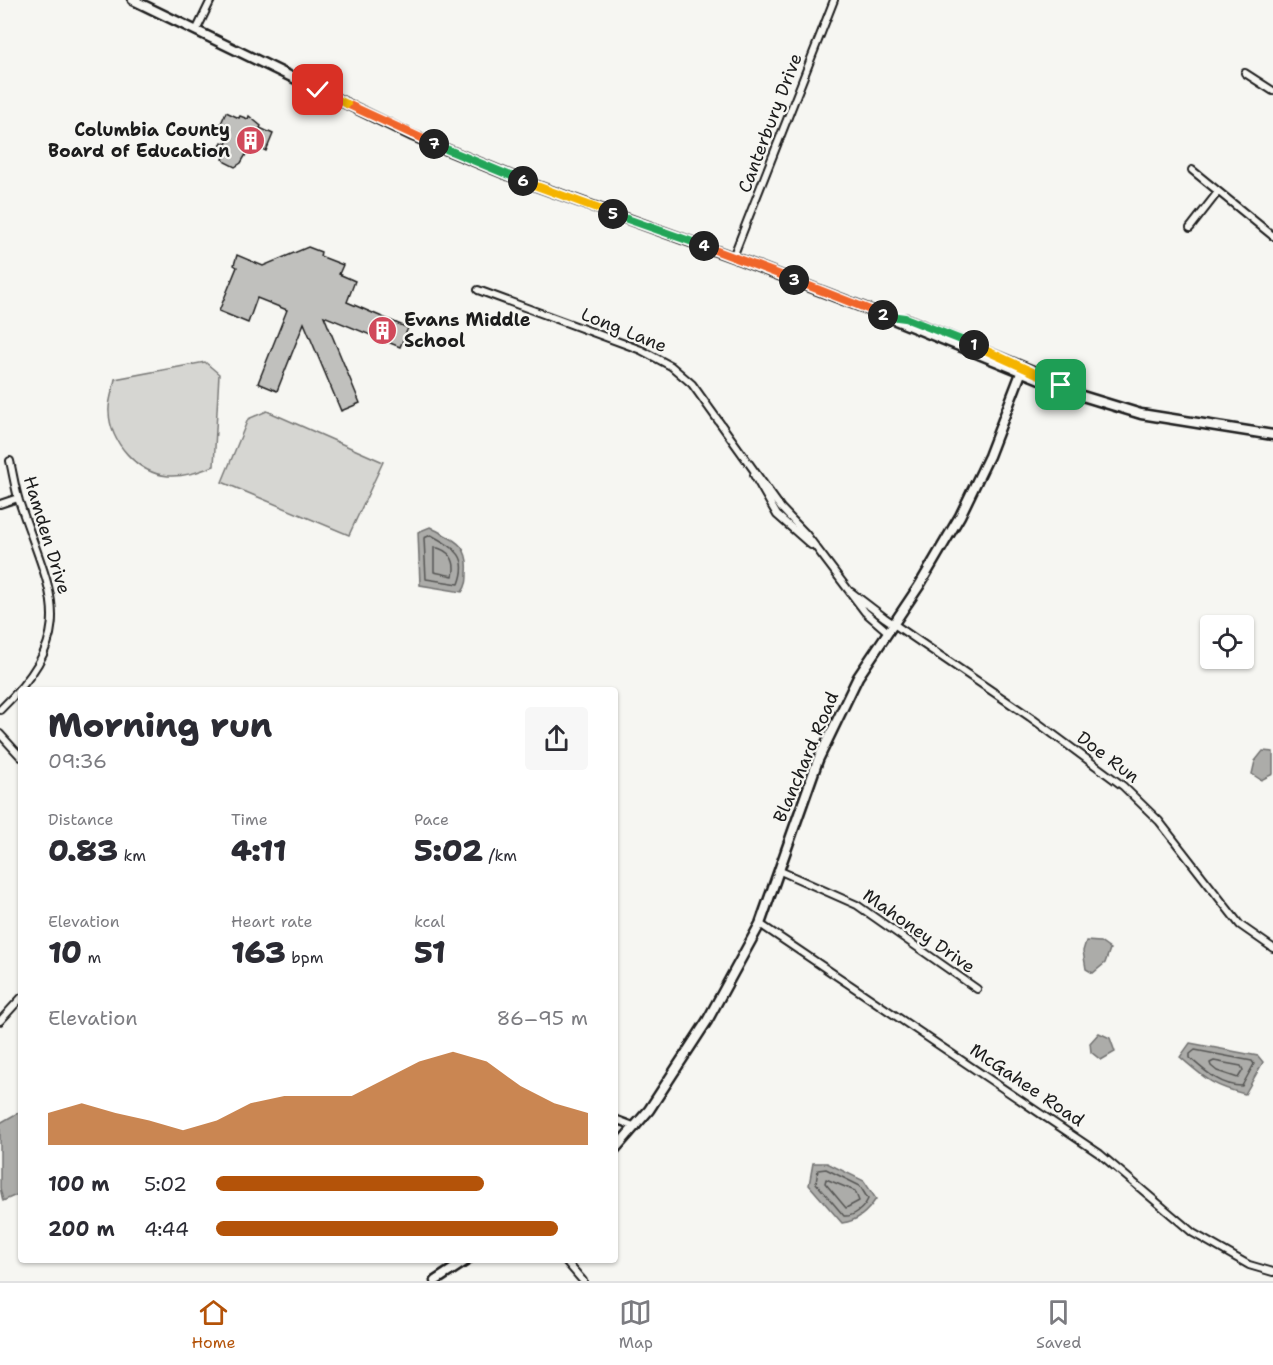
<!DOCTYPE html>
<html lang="en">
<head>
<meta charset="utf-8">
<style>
  :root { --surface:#fff; --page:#f7f7f7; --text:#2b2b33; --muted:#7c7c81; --line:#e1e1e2; --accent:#b45309 }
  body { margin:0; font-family:"Shantell Sans",sans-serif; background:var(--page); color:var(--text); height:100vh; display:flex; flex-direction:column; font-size:22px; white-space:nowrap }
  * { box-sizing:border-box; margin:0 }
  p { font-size:20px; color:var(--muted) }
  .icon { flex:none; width:33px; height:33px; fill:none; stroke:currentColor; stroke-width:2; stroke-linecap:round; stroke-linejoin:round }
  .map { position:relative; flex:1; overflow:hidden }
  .drawer { position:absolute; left:18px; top:687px; width:600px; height:576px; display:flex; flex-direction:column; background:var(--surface); border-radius:6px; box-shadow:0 2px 4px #0004 }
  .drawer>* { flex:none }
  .controls { position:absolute; left:1200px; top:615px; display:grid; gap:12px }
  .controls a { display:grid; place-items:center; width:54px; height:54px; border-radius:6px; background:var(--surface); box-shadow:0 2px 4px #0004; font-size:30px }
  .pin { position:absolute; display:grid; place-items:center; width:51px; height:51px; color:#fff; margin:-26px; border-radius:12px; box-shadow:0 3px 9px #0006 }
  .km { position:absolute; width:30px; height:30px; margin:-15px; border-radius:50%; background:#222; color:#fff; font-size:16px; line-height:30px; text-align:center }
  .round { display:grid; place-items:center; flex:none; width:63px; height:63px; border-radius:6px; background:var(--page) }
  .summary { display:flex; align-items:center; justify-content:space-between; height:102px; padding:0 30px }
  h1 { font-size:33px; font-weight:800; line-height:45px }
  .metrics { display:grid; grid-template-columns:repeat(3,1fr); gap:9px; height:102px; padding:6px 30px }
  .metrics div { display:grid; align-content:center }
  .metrics b { font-size:30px; font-weight:800 }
  .metrics small { font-size:16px; font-weight:400 }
  .metrics p { font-size:16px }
  .chart { height:168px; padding:12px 30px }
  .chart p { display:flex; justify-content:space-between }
  .chart svg { width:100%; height:108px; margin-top:6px; fill:var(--accent); opacity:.7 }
  ul { padding:0 30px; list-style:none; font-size:20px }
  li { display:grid; grid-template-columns:96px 72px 1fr; align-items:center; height:45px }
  li i { height:15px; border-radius:8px; background:var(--accent) }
  .tab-bar { display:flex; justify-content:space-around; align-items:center; height:84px; border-top:2px solid var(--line); background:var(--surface); font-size:16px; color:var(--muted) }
  .tab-bar a { display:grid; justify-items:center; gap:3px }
  .tab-bar .active { color:var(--accent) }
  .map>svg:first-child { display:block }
</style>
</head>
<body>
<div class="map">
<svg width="1273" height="1281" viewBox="0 0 1273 1281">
  <rect width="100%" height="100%" fill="#f6f6f2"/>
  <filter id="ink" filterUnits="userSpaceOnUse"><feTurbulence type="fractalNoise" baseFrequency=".0167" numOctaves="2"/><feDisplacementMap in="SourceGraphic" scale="12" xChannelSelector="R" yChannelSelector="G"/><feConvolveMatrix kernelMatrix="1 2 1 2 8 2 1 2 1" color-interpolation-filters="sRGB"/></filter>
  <g filter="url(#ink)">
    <path fill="#d6d6d2" stroke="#797977" stroke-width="1.5" d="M205,362L219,374L214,466C198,472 184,477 168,476C137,473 110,442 109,412C108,402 113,390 115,379Z
      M267,411L383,462L349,535L222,482L248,419Z"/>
    <path fill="#acaca9" stroke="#727271" stroke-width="1.5" d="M430,527C453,540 470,543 467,573C467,580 467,585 462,592L420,585L418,532Z
      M1263,751L1273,752V774L1261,780L1252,774L1255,761Z
      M1086,941L1100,942L1110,949L1105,963L1093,973L1086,969L1083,951Z
      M1099,1033L1110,1038L1115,1052L1101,1060L1091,1052L1090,1043Z
      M1190,1043L1258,1056L1263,1062L1245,1094C1212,1086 1206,1079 1180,1057Z
      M21,1111V1193L3,1201L0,1188V1123Z
      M813,1163H827L864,1181L876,1199C867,1212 858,1221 842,1223L809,1185Z"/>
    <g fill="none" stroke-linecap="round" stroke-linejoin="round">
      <path stroke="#565654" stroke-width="1.5" d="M431,535C454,548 470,555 459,584L426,579L424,538Z
        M434,547C449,550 457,560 453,576L434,572Z
        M1195,1050L1252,1061L1254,1064L1242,1086C1221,1086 1206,1072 1190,1058V1054Z
        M1214,1061L1241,1066L1243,1070L1238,1078L1217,1071L1211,1066L1210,1063Z
        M826,1169L860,1186L868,1199C864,1208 854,1217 844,1216L816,1183L818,1170Z
        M826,1179L855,1191L859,1201L846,1208L825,1183Z"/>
    </g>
    <path fill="#c0c0bd" stroke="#1c1c1c" stroke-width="1.5" d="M226,112L239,118L240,116L248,119L249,116L261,126L260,128L273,134L266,151L252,144L241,163L235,167L225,162L223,159L225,156L221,154L222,150L219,149L222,142L226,144L231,134L219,128Z
      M308,247L321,252L320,256L343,265L339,274L355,281L347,302L408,328L400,347L324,316L360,403L341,411L304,323L277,391L258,383L287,310L257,298L248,323L219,311L237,267L234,265L237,255L263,266Z"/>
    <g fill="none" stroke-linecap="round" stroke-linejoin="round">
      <defs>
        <path id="street" d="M196,31L211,0
          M1245,73L1273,91
          M1192,170L1273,236
          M1190,228L1218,192
          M733,257L834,0
          M478,290L641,350L671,366L692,384L781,508L806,534L865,612L888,632
          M754,475L777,515L811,545
          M0,504L18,498
          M851,592L885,618L1030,717L1123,786L1159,821L1240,925L1273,948
          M0,710C82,630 50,594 19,501C15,488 13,474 10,461
          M0,734L21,757
          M778,870L857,905L977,989
          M760,924L1100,1154L1193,1233L1249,1265L1273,1272
          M0,1021L21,998
          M615,1119L636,1127
          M565,1260L583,1281"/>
        <path id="secondary" d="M133,0L411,135L523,181L733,257L883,315L1079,395L1141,414L1273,435
          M906,319L1033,371
          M615,1149L649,1110L707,1021L760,924L818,760L858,677L919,586L960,516L989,456L1021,373
          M435,1281L467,1260"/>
      </defs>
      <use href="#street" stroke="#1c1c1c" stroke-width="10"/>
      <use href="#secondary" stroke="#1c1c1c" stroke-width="13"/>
      <use href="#street" stroke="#f6f6f2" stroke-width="6"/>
      <use href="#secondary" stroke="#f6f6f2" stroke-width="8"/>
    </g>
  </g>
  <g fill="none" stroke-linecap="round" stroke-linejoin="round" filter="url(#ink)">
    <defs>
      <path id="split-1" d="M974,345L1061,385"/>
      <path id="split-2" d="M883,315L905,318L974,345"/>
      <path id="split-3" d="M794,280L883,315"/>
      <path id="split-4" d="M704,246L794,280"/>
      <path id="split-5" d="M613,214L704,246"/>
      <path id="split-6" d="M523,181L613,214"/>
      <path id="split-7" d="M434,144L523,181"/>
      <path id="split-8" d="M347,104L434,144"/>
      <path id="split-9" d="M318,90L347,104"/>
    </defs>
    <use href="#split-1" stroke="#fff" stroke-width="12"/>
    <use href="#split-2" stroke="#fff" stroke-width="12"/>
    <use href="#split-3" stroke="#fff" stroke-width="12"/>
    <use href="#split-4" stroke="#fff" stroke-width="12"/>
    <use href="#split-5" stroke="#fff" stroke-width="12"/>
    <use href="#split-6" stroke="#fff" stroke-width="12"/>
    <use href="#split-7" stroke="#fff" stroke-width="12"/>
    <use href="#split-8" stroke="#fff" stroke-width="12"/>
    <use href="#split-9" stroke="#fff" stroke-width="12"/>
    <use href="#split-1" stroke="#f5b400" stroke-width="8"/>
    <use href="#split-2" stroke="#22a559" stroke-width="8"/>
    <use href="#split-3" stroke="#f0652b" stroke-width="8"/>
    <use href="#split-4" stroke="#f0652b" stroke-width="8"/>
    <use href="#split-5" stroke="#22a559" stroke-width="8"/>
    <use href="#split-6" stroke="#f5b400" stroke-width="8"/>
    <use href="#split-7" stroke="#22a559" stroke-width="8"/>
    <use href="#split-8" stroke="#f0652b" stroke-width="8"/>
    <use href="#split-9" stroke="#f5b400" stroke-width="8"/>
  </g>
  <defs>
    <symbol id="building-disc" viewBox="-11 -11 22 22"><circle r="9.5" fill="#d1495b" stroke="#f6f6f2"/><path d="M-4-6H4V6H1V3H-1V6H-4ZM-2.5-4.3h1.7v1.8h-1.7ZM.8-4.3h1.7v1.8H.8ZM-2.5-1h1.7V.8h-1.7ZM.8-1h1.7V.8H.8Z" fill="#fff"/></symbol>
  </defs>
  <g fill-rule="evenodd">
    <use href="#building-disc" x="234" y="124" width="33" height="33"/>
    <use href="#building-disc" x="366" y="314" width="33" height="33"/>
  </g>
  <g text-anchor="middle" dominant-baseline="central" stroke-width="4.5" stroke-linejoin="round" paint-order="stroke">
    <g font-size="18" fill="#1c1c1c" stroke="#f6f6f2">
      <text transform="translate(770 123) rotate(-69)">Canterbury Drive</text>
      <text transform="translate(624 330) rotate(22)">Long Lane</text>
      <text transform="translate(47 535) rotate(73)">Hamden Drive</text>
      <text transform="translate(806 757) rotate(-67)">Blanchard Road</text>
      <text transform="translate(1108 757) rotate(37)">Doe Run</text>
      <text transform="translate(919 931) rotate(35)">Mahoney Drive</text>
      <text transform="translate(1027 1085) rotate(34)">McGahee Road</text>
    </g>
    <g font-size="18" font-weight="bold" fill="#1c1c1c" stroke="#f6f6f2" text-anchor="end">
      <text x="230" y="130">Columbia County<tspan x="230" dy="21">Board of Education</tspan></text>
      <text x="404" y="320" text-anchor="start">Evans Middle<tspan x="404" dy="21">School</tspan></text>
    </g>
  </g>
</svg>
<div class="controls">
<a><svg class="icon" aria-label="locate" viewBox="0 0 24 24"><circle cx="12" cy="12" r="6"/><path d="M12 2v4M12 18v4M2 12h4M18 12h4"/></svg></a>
</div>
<div class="pin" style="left:1061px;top:385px;background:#1e9e55"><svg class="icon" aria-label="arrive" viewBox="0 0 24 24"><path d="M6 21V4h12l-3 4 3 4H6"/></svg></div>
<div class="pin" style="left:318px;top:90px;background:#d93025"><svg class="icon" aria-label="check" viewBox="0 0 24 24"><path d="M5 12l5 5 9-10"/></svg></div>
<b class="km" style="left:974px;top:345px">1</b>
<b class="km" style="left:883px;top:315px">2</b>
<b class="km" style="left:794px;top:280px">3</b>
<b class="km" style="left:704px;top:246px">4</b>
<b class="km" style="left:613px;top:214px">5</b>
<b class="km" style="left:523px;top:181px">6</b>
<b class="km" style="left:434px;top:144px">7</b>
<section class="drawer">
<div class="summary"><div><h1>Morning run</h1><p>09:36</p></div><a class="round"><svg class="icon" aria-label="share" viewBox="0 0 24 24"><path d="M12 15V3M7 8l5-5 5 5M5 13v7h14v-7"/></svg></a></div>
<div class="metrics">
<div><p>Distance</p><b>0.83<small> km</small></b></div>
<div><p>Time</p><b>4:11</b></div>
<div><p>Pace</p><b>5:02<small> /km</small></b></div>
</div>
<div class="metrics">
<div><p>Elevation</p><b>10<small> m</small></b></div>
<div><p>Heart rate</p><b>163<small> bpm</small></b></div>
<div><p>kcal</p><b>51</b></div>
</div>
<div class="chart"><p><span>Elevation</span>86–95 m</p>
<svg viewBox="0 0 160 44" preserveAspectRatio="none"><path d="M0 44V31L10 27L20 31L30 34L40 38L50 34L60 27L70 24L80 24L90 24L100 17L110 10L120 6L130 10L140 20L150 27L160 31V44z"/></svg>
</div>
<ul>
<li><b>100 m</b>5:02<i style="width:72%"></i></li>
<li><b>200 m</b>4:44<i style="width:92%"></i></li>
</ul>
</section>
</div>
<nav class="tab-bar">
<a class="active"><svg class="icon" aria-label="home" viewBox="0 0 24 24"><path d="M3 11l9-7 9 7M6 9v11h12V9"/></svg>Home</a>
<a><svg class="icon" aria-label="map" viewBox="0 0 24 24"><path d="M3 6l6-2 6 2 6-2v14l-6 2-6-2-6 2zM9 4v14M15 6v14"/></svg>Map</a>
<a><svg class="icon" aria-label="saved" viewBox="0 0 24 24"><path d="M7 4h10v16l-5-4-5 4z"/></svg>Saved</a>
</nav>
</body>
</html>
